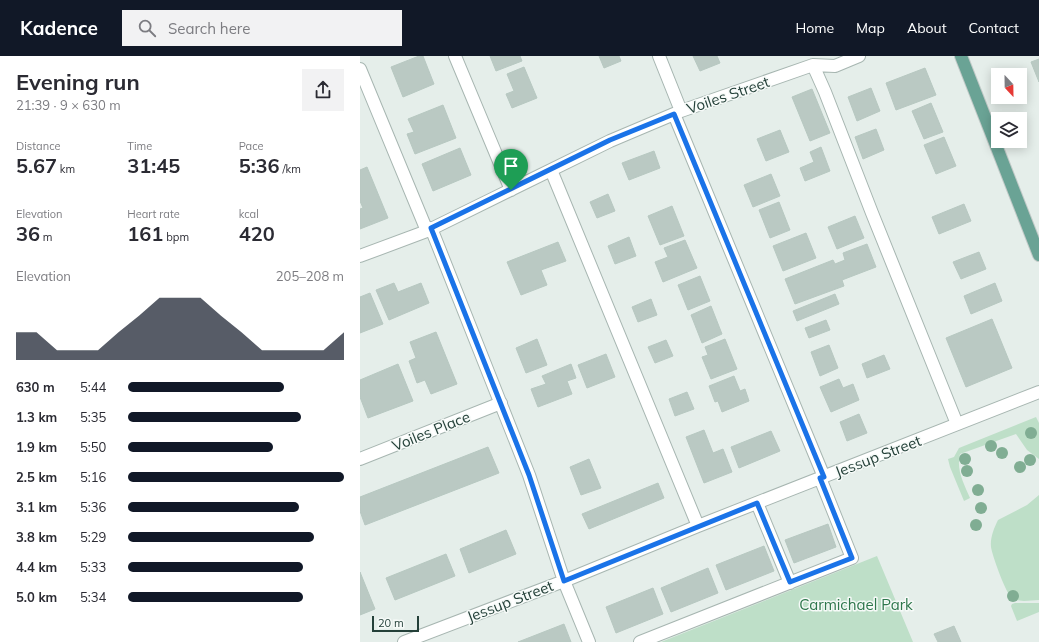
<!DOCTYPE html>
<html lang="en">
<head>
<meta charset="utf-8">
<style>
  :root { --surface:#fff; --page:#f2f2f3; --text:#2b2b33; --muted:#7c7c81; --accent:#111827 }
  body { margin:0; font-family:Mulish,sans-serif; background:var(--page); color:var(--text); height:100vh; display:flex; flex-direction:column; font-size:15px; white-space:nowrap }
  * { box-sizing:border-box; margin:0 }
  p { font-size:13px; color:var(--muted) }
  .icon { flex:none; width:22px; height:22px; fill:none; stroke:currentColor; stroke-width:2; stroke-linecap:round; stroke-linejoin:round }
  .map { position:relative; flex:1; overflow:hidden }
  .drawer { display:flex; flex-direction:column; background:var(--surface); width:360px }
  .drawer>* { flex:none }
  .needle { width:26px; rotate:158deg }
  .tools { position:absolute; left:631px; top:12px; display:grid; gap:8px }
  .tools a { display:grid; place-items:center; width:36px; height:36px; border-radius:0px; background:var(--surface); box-shadow:0 2px 10px #0003; font-size:20px }
  .scale { position:absolute; left:12px; bottom:10px; width:47px; box-sizing:border-box; padding-left:4px; border:2px solid #244039; border-top:0; font-size:11px; line-height:14px; white-space:nowrap; color:#244039; -webkit-text-stroke:3px #f6faf8; paint-order:stroke }
  .pin { position:absolute; display:grid; place-items:center; width:34px; height:34px; color:#fff; margin:-41px -17px; border-radius:50% 50% 50% 0; rotate:-45deg; box-shadow:0 0 4px #0007 }
  .pin .icon { rotate:45deg }
  .round { display:grid; place-items:center; flex:none; width:42px; height:42px; border-radius:0px; background:var(--page) }
  .summary { display:flex; align-items:center; justify-content:space-between; height:68px; padding:0 16px }
  h1 { font-size:22px; font-weight:700; line-height:30px }
  .metrics { display:grid; grid-template-columns:repeat(3,1fr); gap:6px; height:68px; padding:4px 16px }
  .metrics div { display:grid; align-content:center }
  .metrics b { font-size:20px; font-weight:700 }
  .metrics small { font-size:11px; font-weight:400 }
  .metrics p { font-size:11px }
  .chart { height:112px; padding:8px 16px }
  .chart p { display:flex; justify-content:space-between }
  .chart svg { width:100%; height:72px; margin-top:4px; fill:var(--accent); opacity:.7 }
  ul { padding:0 16px; list-style:none; font-size:13px }
  li { display:grid; grid-template-columns:64px 48px 1fr; align-items:center; height:30px }
  li i { height:10px; border-radius:5px; background:var(--accent) }
  header { display:flex; align-items:center; gap:24px; box-sizing:border-box; height:56px; padding:0 20px; background:var(--accent); color:#fff }
  header strong { font-size:19px }
  nav { display:flex; gap:22px; margin-inline-start:auto; font-size:14px }
  .search { width:280px; height:36px; background:var(--page); display:flex; align-items:center; gap:10px; box-sizing:border-box; padding:0 14px; border-radius:0px; color:var(--muted); font-size:15px }
  main { display:flex; flex:1; min-height:0 }
  .map>svg:first-child { display:block }
</style>
</head>
<body>
<header>
<strong>Kadence</strong>
<div class="search"><svg class="icon" aria-label="search" viewBox="0 0 24 24"><circle cx="10" cy="10" r="6"/><path d="M15 15l6 6"/></svg>Search here</div>
<nav><a>Home</a><a>Map</a><a>About</a><a>Contact</a></nav>
</header>
<main>
<section class="drawer">
<div class="summary"><div><h1>Evening run</h1><p>21:39 · 9 × 630 m</p></div><a class="round"><svg class="icon" aria-label="share" viewBox="0 0 24 24"><path d="M12 15V3M7 8l5-5 5 5M5 13v7h14v-7"/></svg></a></div>
<div class="metrics">
<div><p>Distance</p><b>5.67<small> km</small></b></div>
<div><p>Time</p><b>31:45</b></div>
<div><p>Pace</p><b>5:36<small> /km</small></b></div>
</div>
<div class="metrics">
<div><p>Elevation</p><b>36<small> m</small></b></div>
<div><p>Heart rate</p><b>161<small> bpm</small></b></div>
<div><p>kcal</p><b>420</b></div>
</div>
<div class="chart"><p><span>Elevation</span>205–208 m</p>
<svg viewBox="0 0 160 44" preserveAspectRatio="none"><path d="M0 44V27L10 27L20 38L30 38L40 38L50 27L60 17L70 6L80 6L90 6L100 17L110 27L120 38L130 38L140 38L150 38L160 27V44z"/></svg>
</div>
<ul>
<li><b>630 m</b>5:44<i style="width:72%"></i></li>
<li><b>1.3 km</b>5:35<i style="width:80%"></i></li>
<li><b>1.9 km</b>5:50<i style="width:67%"></i></li>
<li><b>2.5 km</b>5:16<i style="width:100%"></i></li>
<li><b>3.1 km</b>5:36<i style="width:79%"></i></li>
<li><b>3.8 km</b>5:29<i style="width:86%"></i></li>
<li><b>4.4 km</b>5:33<i style="width:81%"></i></li>
<li><b>5.0 km</b>5:34<i style="width:81%"></i></li>
</ul>
</section>
<div class="map">
<svg width="679" height="586" viewBox="0 0 679 586">
  <rect width="100%" height="100%" fill="#e5eeea"/>
  <path fill="#bedfc8" d="M676,361L679,367V403L667,394L656,378L600,398C596,414 604,428 610,442L604,445L590,411L588,403L594,401L599,392Z
    M679,439V544C670,544 660,547 652,542C646,538 632,499 631,491C630,482 634,472 638,464L667,449Z
    M517,500L553,586H301Z
    M655,547H679V556L657,565L651,550L652,548Z"/>
  <path fill="#bac9c3" stroke="#b7c8c1" d="M59,0H63L74,28L43,41L31,11Z
    M130,0H160L162,5L136,15Z
    M239,0H259L261,5L244,12Z
    M333,0H357L360,7L340,15Z
    M679,3V26L671,6Z
    M164,11L177,42L152,52L146,38L154,35L147,18Z
    M565,12L576,39L536,54L526,27Z
    M511,32L520,55L497,65L488,41Z
    M452,33L470,77L450,85L432,41Z
    M571,47L583,76L564,83L552,55Z
    M83,49L96,82L55,98L47,78L54,76L48,63Z
    M516,73L524,94L503,103L495,81Z
    M420,74L429,96L406,105L397,83Z
    M584,81L596,110L576,118L564,89Z
    M461,91L470,115L445,125L440,112L454,106L450,96Z
    M100,92L111,119L73,135L62,108Z
    M294,95L300,112L269,124L262,107Z
    M7,111L28,162L0,173V153L3,152L0,145V114Z
    M411,118L420,140L393,151L384,129Z
    M248,138L255,155L237,162L230,146Z
    M419,146L430,174L410,182L399,154Z
    M604,148L611,165L579,178L572,161Z
    M312,150L324,180L300,189L288,160Z
    M495,160L504,182L477,193L468,171Z
    M446,177L456,202L423,215L413,190Z
    M269,181L276,200L255,208L248,190Z
    M325,184L337,212L303,226L295,206L308,201L304,192Z
    M198,186L206,205L181,214L187,229L161,239L147,206Z
    M507,188L516,211L482,224L484,230L435,248L425,223L473,204L475,208L485,204L483,197Z
    M619,196L626,213L601,223L593,206Z
    M340,220L350,245L328,254L318,229Z
    M34,227L38,236L61,227L69,247L29,264L16,234Z
    M635,227L642,245L611,258L604,240Z
    M10,237L23,268L0,277V241Z
    M475,238L479,248L437,265L433,255Z
    M291,243L297,259L278,266L272,251Z
    M351,250L362,278L342,287L331,259Z
    M632,263L652,312L606,331L586,282Z
    M466,264L470,274L449,282L445,272Z
    M76,276L97,328L71,338L65,324L57,327L49,305L56,302L50,286Z
    M177,283L187,309L166,317L156,292Z
    M365,283L377,313L351,323L342,301L348,299L345,291Z
    M306,284L313,300L295,307L288,291Z
    M469,289L478,312L460,320L451,296Z
    M246,298L255,321L227,332L218,309Z
    M524,299L530,313L507,322L502,308Z
    M38,308L53,345L8,362L0,341V324Z
    M211,308L216,322L207,325L212,338L178,351L171,333L186,328L182,320Z
    M374,320L380,335L385,333L389,345L362,356L358,345L355,346L349,330Z
    M479,323L483,332L493,328L499,344L471,356L460,331Z
    M327,336L334,353L315,360L309,343Z
    M499,358L507,377L487,385L480,366Z
    M344,374L353,397L363,393L372,416L344,427L326,381Z
    M411,375L420,395L379,412L371,391Z
    M128,391L139,417L5,469L0,455V441Z
    M229,403L241,432L221,439L210,411Z
    M298,427L304,442L229,473L222,458Z
    M468,468L476,491L434,507L425,484Z
    M146,474L156,498L109,517L100,493Z
    M404,490L414,515L366,534L356,509Z
    M86,498L95,520L35,544L26,522Z
    M348,512L358,537L311,556L301,532Z
    M0,516L15,553L0,559Z
    M293,532L303,558L256,577L246,551Z
    M204,568L211,586H158Z
    M594,570L601,586H578L574,578Z"/>
  <g fill="none" stroke-linecap="round" stroke-linejoin="round">
    <defs>
      <path id="minor" d="M95,0L151,134
        M299,0L321,55
        M453,9L465,36L512,157L597,368
        M0,13L67,175
        M314,58L464,421
        M191,114L338,470
        M71,172L169,419L204,525L229,586
        M0,200L67,175L250,85L321,55L453,9L475,10L499,0
        M0,403L141,347
        M397,447L430,527
        M44,586L204,525L338,470L679,336
        M280,586L492,502L460,422"/>
      <path id="major" d="M601,0L679,199"/>
    </defs>
    <use href="#minor" stroke="#a7b6b1" stroke-width="14"/>
    <use href="#major" stroke="#c2cac8" stroke-width="14"/>
    <use href="#minor" stroke="#fff" stroke-width="12"/>
    <use href="#major" stroke="#6aa395" stroke-width="12"/>
  </g>
  <g fill="#80ad93">
    <circle cx="671" cy="377" r="6"/>
    <circle cx="631" cy="390" r="6"/>
    <circle cx="642" cy="397" r="6"/>
    <circle cx="605" cy="403" r="6"/>
    <circle cx="670" cy="404" r="6"/>
    <circle cx="660" cy="411" r="6"/>
    <circle cx="607" cy="415" r="6"/>
    <circle cx="618" cy="434" r="6"/>
    <circle cx="621" cy="452" r="6"/>
    <circle cx="616" cy="469" r="6"/>
    <circle cx="653" cy="540" r="6"/>
  </g>
  <g fill="none" stroke-linecap="round" stroke-linejoin="round">
    <defs>
      <path id="route" d="M314,58L464,421L460,422L492,502L430,526L397,447L204,525L169,419L71,172L250,84Z"/>
    </defs>
    <use href="#route" stroke="#fff" stroke-width="8"/>
    <use href="#route" stroke="#1a73e8" stroke-width="5"/>
  </g>
  <g text-anchor="middle" dominant-baseline="central" stroke-width="3" stroke-linejoin="round" paint-order="stroke">
    <g font-size="15" fill="#244039" stroke="#f6faf8">
      <text transform="translate(368 39) rotate(-19)">Voiles Street</text>
      <text transform="translate(71 375) rotate(-22)">Voiles Place</text>
      <text transform="translate(518 400) rotate(-21)">Jessup Street</text>
      <text transform="translate(150 545) rotate(-21)">Jessup Street</text>
    </g>
    <g font-size="15" fill="#2e774c" stroke="#f6faf8">
      <text x="496" y="548">Carmichael Park</text>
    </g>
  </g>
</svg>
<div class="tools">
<a><svg class="needle" viewBox="-14 -14 28 28"><path d="M0-13l5 13h-10z" fill="#e53935"/><path d="M0 13l5-13h-10z" fill="#7c7c81"/></svg></a>
<a><svg class="icon" aria-label="layers" viewBox="0 0 24 24"><path d="M12 4l9 5-9 5-9-5zM3 14l9 5 9-5"/></svg></a>
</div>
<div class="scale">20 m</div>
<div class="pin" style="left:151px;top:134px;background:#1e9e55"><svg class="icon" aria-label="arrive" viewBox="0 0 24 24"><path d="M6 21V4h12l-3 4 3 4H6"/></svg></div>
</div>
</main>
</body>
</html>
